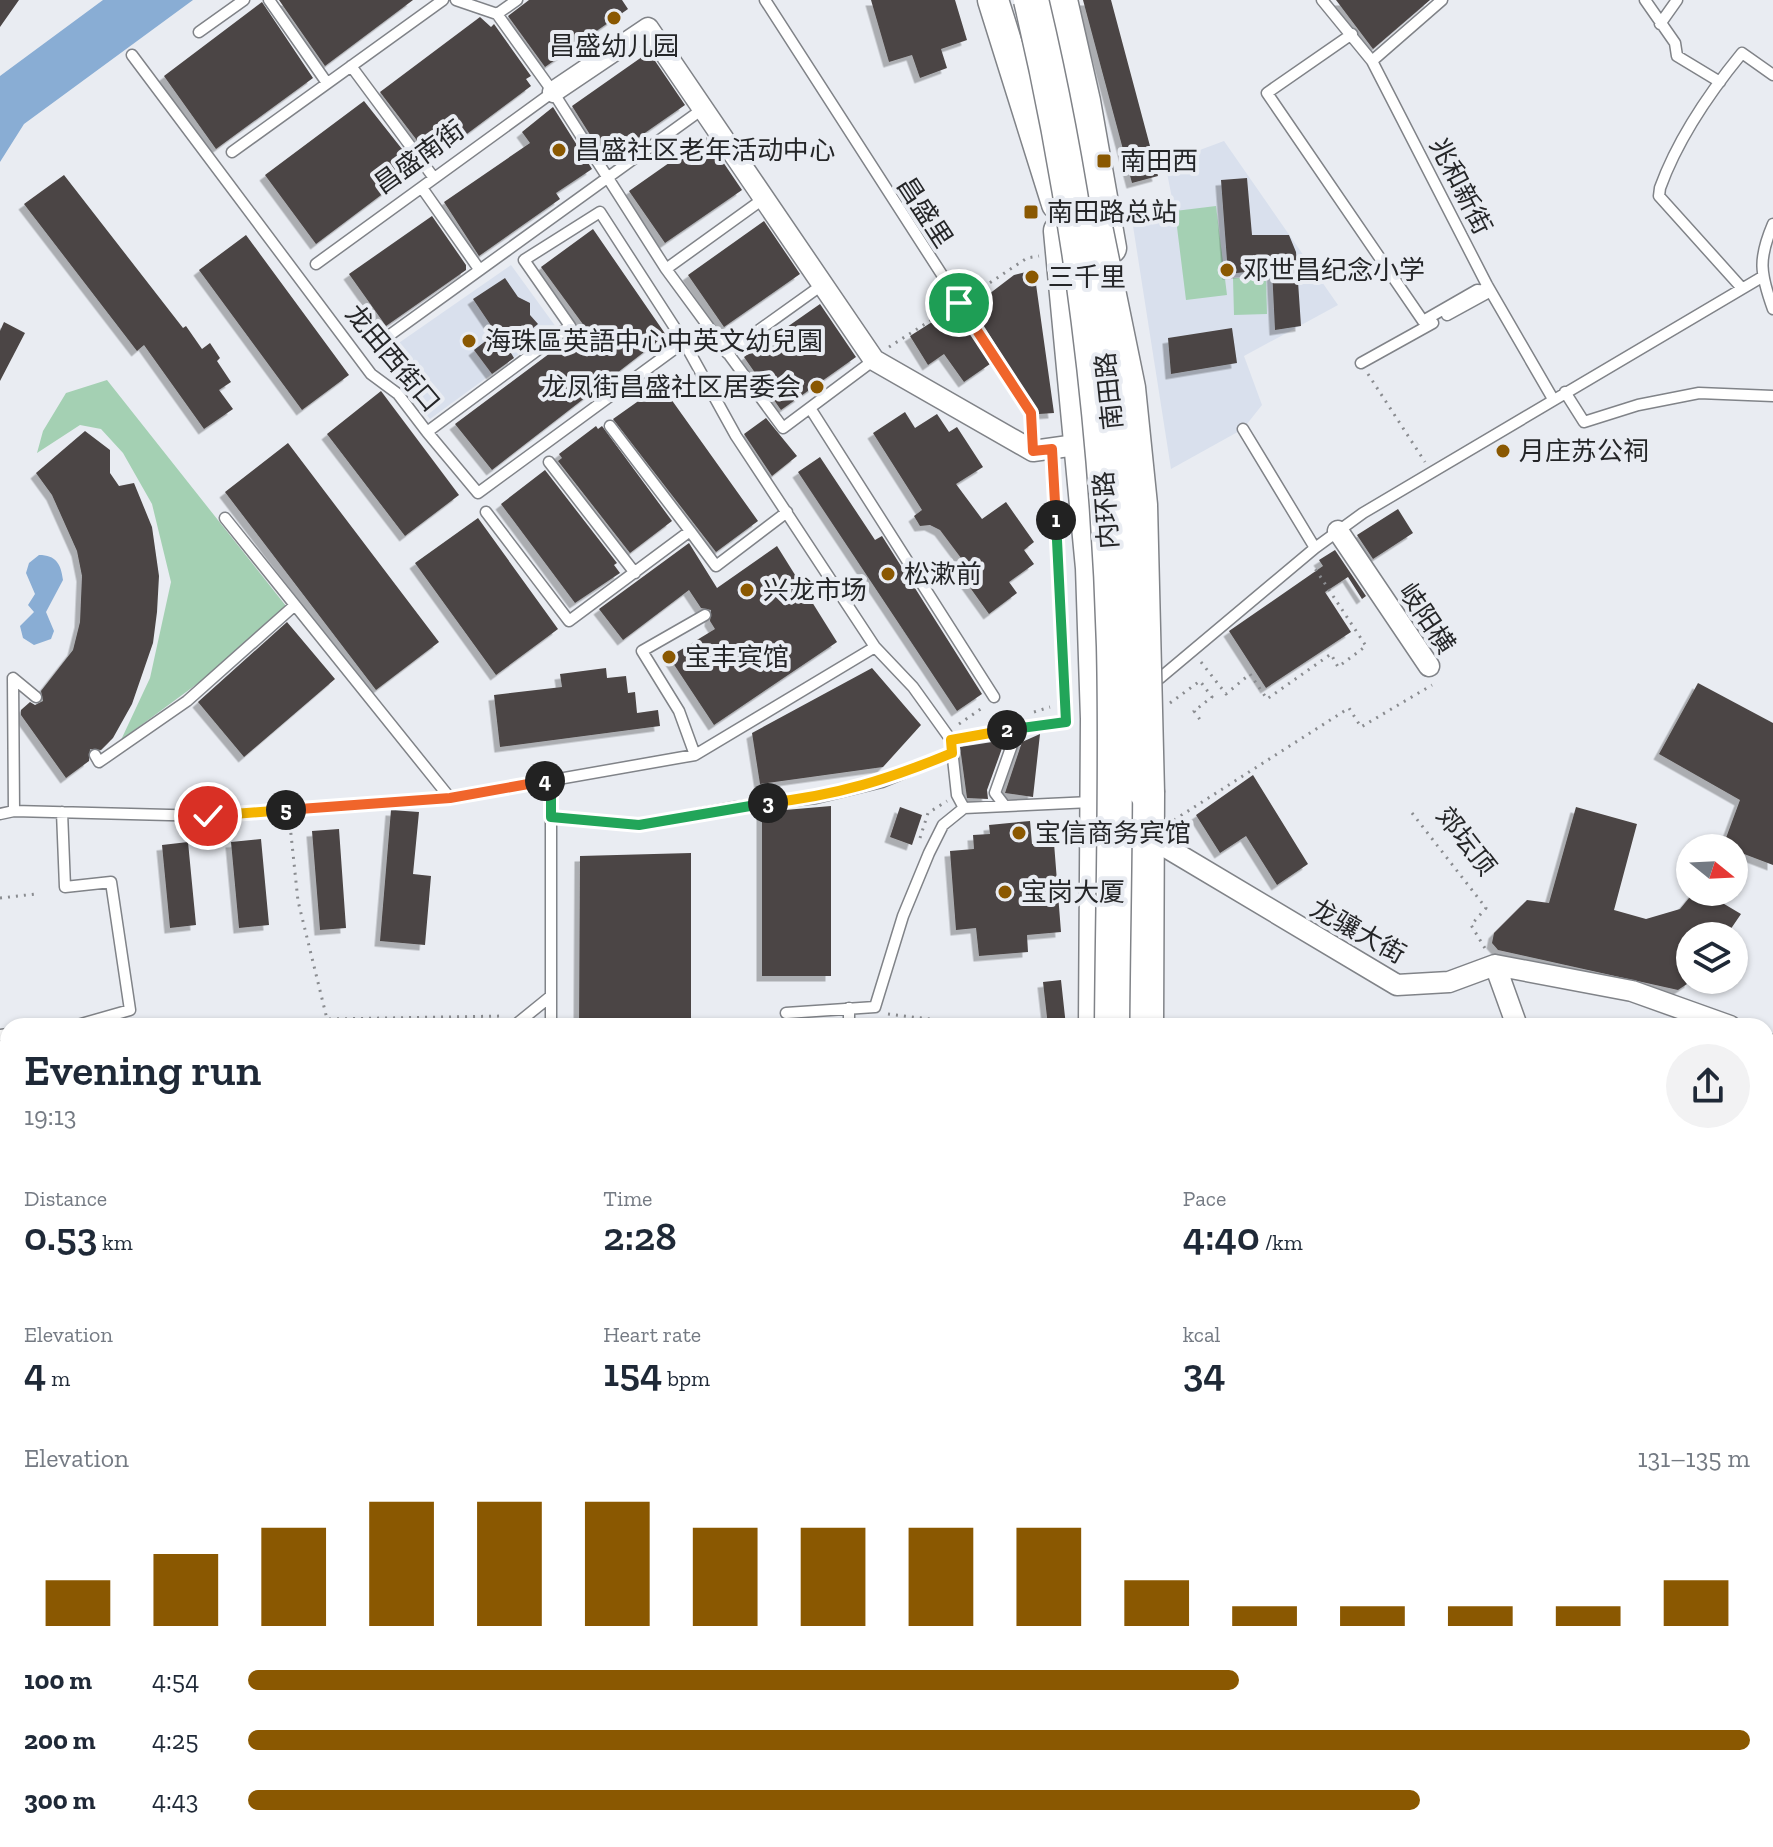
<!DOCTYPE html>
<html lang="en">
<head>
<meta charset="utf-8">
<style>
  :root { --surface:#fff; --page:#f2f2f3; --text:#1f2937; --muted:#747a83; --accent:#8a5801 }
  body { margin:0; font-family:"Zilla Slab","Noto Sans SC",serif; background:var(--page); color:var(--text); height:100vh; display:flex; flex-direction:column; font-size:30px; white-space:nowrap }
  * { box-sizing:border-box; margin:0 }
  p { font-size:26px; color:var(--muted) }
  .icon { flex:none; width:44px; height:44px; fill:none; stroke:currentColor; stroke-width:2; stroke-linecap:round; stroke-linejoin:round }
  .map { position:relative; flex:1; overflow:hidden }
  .details { position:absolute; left:0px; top:1018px; width:1774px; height:830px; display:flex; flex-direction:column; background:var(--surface); border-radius:24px 24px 0 0; box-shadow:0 2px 6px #0004 }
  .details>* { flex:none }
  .needle { width:52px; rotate:108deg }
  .fabs { position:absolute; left:1676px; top:834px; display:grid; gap:16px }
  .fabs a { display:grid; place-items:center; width:72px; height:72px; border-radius:50%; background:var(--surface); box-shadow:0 2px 6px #0004; font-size:40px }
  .pin { position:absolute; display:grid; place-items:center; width:68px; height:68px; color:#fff; margin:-34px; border:4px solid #fff; border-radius:50%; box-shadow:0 2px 8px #0007 }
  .km { position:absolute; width:40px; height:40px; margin:-20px; border-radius:50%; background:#222; color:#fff; font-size:22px; line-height:40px; text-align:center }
  .round { display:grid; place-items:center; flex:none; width:84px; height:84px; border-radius:42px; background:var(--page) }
  .head { display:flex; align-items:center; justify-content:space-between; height:136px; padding:0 24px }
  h1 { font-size:44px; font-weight:600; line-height:60px }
  .stats { display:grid; grid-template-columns:repeat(3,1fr); gap:12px; height:136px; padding:8px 24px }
  .stats div { display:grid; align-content:center }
  .stats b { font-size:40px; font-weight:600 }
  .stats small { font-size:22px; font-weight:400 }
  .stats p { font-size:22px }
  .chart { height:224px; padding:16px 24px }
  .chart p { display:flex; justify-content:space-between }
  .chart svg { width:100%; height:144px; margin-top:8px; stroke:var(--accent); stroke-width:6 }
  ul { padding:0 24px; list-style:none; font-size:26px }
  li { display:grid; grid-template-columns:128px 96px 1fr; align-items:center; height:60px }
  li i { height:20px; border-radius:10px; background:var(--accent) }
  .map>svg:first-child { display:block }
</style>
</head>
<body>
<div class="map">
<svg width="1773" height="1847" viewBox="0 0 1773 1847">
  <defs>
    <filter id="shadow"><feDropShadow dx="-5.5" dy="5.5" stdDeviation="0" flood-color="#0004"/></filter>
  </defs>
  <rect width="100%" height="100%" fill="#e9ecf2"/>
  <path fill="#d9e0ed" d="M1224,141L1338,305L1244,356L1262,405L1243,429L1171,469L1133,226L1176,218L1165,163Z
    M511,265L556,327L430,419L380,356Z
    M0,1233L8,1235V1564L0,1565Z"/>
  <path fill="#a4d0b3" d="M1216,206L1227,295L1186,300L1175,211Z
    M1266,277L1267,314L1234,315L1233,278Z
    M107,380L286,606L201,681L121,740L150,678L171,582L152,504L123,453L101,429L80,425L37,453L43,431L66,393Z
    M0,1382L8,1385V1478L0,1488Z
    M1773,1763V1847H1690V1840H1766V1769Z
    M775,1840H837L838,1845L776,1847Z"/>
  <path fill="#89add4" d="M103,0H193L24,124L0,162V76Z
    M39,555C56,555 61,564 63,580L46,612L54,631L51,639L34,645L23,638L20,626L34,612L28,605L35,594L26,573L29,563Z"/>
  <path fill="#4b4544" filter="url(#shadow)" d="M0,0H19L0,27Z
    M279,0H413L325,66Z
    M529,0H622L628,9L545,67L508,16Z
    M871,0H955L967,40L941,49L947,68L920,78L912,55L889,62Z
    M1083,0H1111L1158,176L1132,183Z
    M1336,0H1430L1373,49Z
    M262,2L313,78L216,149L164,76Z
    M480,17L491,27L494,24L531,76L526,79L531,86L432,160L380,92Z
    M649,52L685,105L606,160L572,106Z
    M364,101L417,168L316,244L265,175Z
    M553,107L592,169L556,193L560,199L479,256L444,202L530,143L522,132Z
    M706,137L742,190L665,243L629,191Z
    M64,175L183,328L186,326L202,349L210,343L220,358L217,361L231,382L219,390L233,409L204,429L144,345L137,351L24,204Z
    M1247,178L1252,235H1289L1296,252L1301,326L1275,330L1272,269L1228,274L1221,180Z
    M432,216L466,265V270L386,326L349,274Z
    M764,221L800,274L724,327L688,275Z
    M593,229L666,335L492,470L455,424L585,327L541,267Z
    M246,235L349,375L302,410L199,270Z
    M1034,270L1054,413L1039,414L972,307L1014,275Z
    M505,278L518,297L530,303V315L538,324L508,348L514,358L492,374L474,350L496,333L473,299Z
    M820,304L856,357L781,410L744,357Z
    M954,308L990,364L964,382L944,354L928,365L910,336Z
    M4,322L25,333L0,381V331Z
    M1232,328L1237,363L1171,374L1168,338Z
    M661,385L758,521L716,552L613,419Z
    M381,391L459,495L405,536L327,434Z
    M905,412L915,428L937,414L949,432L957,427L983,467L956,484L982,519L1006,502L1034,542L1024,550L1034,564L1009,582L1017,593L989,614L956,568L964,562L940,530L930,525L920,526L914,516L922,510L873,433Z
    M766,418L797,456L772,476L744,434Z
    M596,426L598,429L602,426L672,521L630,553L558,461L562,458L559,454Z
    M85,431L110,450V473L119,486L134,483L152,527L159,576L157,612L153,643L132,704L113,738L101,750L90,749L89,761L66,778L21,715V710L30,702L35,705L43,701L41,691L73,650L80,622L82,576L77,551L52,495L36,473Z
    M288,443L439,642L376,690L225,492Z
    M820,457L875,540L882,536L982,694L957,711L798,472Z
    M545,470L617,563L614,565L620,573L575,603L501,504Z
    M1398,509L1413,533L1373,559L1357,535Z
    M478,518L558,629L496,675L415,563Z
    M689,543L717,588L777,546L837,642L714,725L669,657L715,629L710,621L711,610L701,608L689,590L623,640L599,609Z
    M1335,550L1366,596L1362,599L1348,577L1325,592L1351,632L1266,688L1229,631L1323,566L1319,560Z
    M287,622L335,679L244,757L198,702Z
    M606,668L607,678L626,676L628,693L635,692L637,713L658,710L660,726L500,747L494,695L562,687L560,674Z
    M872,668L921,725L883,767L760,784L752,733Z
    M1698,683L1773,723V865L1723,846L1740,800L1659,754Z
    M1040,734L1033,797L1005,793L1022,742Z
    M1005,740L987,790L988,799L967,798L960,747Z
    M1253,775L1308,864L1277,885L1246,836L1220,853L1196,815Z
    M831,806V976H762V812Z
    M900,807L922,815L912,845L890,837Z
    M1576,807L1637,824L1614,910L1646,919L1680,909L1694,892H1704L1741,914L1726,936H1690V982L1678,990L1498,950L1492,943L1494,933L1527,900L1549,903Z
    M391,810L419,812L413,874L431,876L425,945L380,941Z
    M1030,821L1032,844L1054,843L1061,932L1027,935L1028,952L979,956L976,928L956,930L950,851L974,849L973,835L990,834L989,825Z
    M339,829L346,928L320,930L312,831Z
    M261,839L269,925L239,928L231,842Z
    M188,842L196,925L170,928L162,845Z
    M691,853V1026H579L580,856Z
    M1061,980L1066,1026H1048L1043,982Z"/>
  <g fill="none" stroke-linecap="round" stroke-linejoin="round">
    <defs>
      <path id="service" d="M269,0L327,83
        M456,0L497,14L553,92L666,269L783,428L874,360
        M765,0L1031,413L1033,449
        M1322,0L1372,61L1487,285L1553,399
        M1645,0L1675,43L1677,56L1720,82
        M497,14L517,0
        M1660,24L1677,0
        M199,32L244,0
        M1352,34L1267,93L1423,321L1477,290L1490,291
        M132,55L371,374L398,394L427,432L570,326L524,260L600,212L684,342L736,436L875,647L913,687L946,733L951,740L957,795L964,808L1091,802
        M1372,61L1442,0
        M351,66L434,178
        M232,152L443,0
        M422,188L479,269
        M1773,224C1758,259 1760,273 1773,309
        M316,264L553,92
        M666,269L763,199
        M1740,286L1659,196L1660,188C1677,141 1710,92 1742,53L1773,75
        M1447,315L1489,292
        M376,345L704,108
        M727,353L822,285
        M1361,363L1433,323
        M1565,392L1584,422L1638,405L1699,393L1773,396
        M810,408L994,697
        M610,426L690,531
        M1243,429L1315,548
        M427,432L478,493L684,342
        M549,462L635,573
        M486,512L569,621L690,531L716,566L787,512
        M225,518L450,798
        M1160,678L1315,548L1363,513L1762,277
        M951,740L1066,722L1052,449
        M95,755L99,762L187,701L295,605
        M695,755L679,711L642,651L705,615
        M551,780V1026
        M1005,806L995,793L1018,728
        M14,811L13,678L36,697
        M62,812L65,887L111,882L130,1010L74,1026
        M0,814L14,811L208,816L450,798L695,755L875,647
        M551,817L639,825L736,807L816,798L882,782L952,753
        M849,1008V1026
        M786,1013L875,1007L903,916L929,853L943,825L964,808
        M514,1026L551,996
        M0,1035L8,1034
        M0,1577L6,1563"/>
      <path id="minor" d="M553,92L648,28L874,360L1033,451L1083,444
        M1338,531L1429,666
        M1164,846L1397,985L1449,982L1495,965L1632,991L1730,1026
        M1495,965L1517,1026
        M1766,1043L1773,1046
        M1766,1548H1773
        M1766,1701L1773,1700
        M0,1727L8,1726
        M118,1840L119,1847
        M265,1840L266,1847
        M677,1840L678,1847
        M172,1847L185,1845
        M915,1847L916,1840
        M1682,1847L1683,1840"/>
      <path id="secondary" d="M993,0L1057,204
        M1062,0L1085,101L1111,248
        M1766,1324L1773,1323
        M1766,1354L1773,1353
        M0,1617L8,1616
        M0,1644L8,1642"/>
      <path id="primary" d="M1060,231L1092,568L1097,719L1095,1026
        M1085,1847V1840"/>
      <path id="trunk" d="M1146,1026L1147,793
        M1102,1847V1840
        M1135,1847V1840"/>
    </defs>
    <use href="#service" stroke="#808388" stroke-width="13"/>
    <use href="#minor" stroke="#808388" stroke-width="23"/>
    <use href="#secondary" stroke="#808388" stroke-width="33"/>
    <use href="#primary" stroke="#808388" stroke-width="35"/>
    <use href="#trunk" stroke="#808388" stroke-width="37"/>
    <path stroke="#8a8c90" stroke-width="3" stroke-dasharray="2 6" stroke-linecap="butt" d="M970,296L1027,258L1039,256
      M889,347L950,308
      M1368,374L1425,462
      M1201,662L1226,694L1250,674L1267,699L1331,654L1338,667L1366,646L1314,567
      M1170,703L1200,681L1212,697L1194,711L1203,724
      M1034,712L1050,707
      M959,724L985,706
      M1412,813L1486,908L1471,925L1486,950
      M1174,820L1349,708L1361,727L1432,685
      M290,825L298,901L327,1019L505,1016
      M920,838L928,813L947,801
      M0,898L36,894
      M888,1014L954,1022L957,1026
      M1253,1840L1254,1847
      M1396,1840L1418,1847
      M1352,1847L1354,1840"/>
    <use href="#service" stroke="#fff" stroke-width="10"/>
    <use href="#minor" stroke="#fff" stroke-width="20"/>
    <use href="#secondary" stroke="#fff" stroke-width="30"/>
    <use href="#primary" stroke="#fff" stroke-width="32"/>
    <use href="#trunk" stroke="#fff" stroke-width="34"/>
    <defs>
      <path id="trunk-bridge" d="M1031,0C1080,205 1108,434 1114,646C1117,772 1113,899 1112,1026
        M1094,222L1128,388L1140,505L1147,793"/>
    </defs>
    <use href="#trunk-bridge" stroke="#808388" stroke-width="37" stroke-linecap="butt"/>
    <use href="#trunk-bridge" stroke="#fff" stroke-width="34"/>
  </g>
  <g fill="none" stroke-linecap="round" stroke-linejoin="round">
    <defs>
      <path id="split-1" d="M959,303L1031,413L1033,451L1052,449L1056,520"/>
      <path id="split-2" d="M1007,730L1066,722L1056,520"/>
      <path id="split-3" d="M768,803C838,795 887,780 952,753L951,740L1007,730"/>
      <path id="split-4" d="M545,781L551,780V817L639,825L768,803"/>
      <path id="split-5" d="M286,810L450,798L545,781"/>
      <path id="split-6" d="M208,816L286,810"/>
    </defs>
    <use href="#split-1" stroke="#fff" stroke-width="16"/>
    <use href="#split-2" stroke="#fff" stroke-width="16"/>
    <use href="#split-3" stroke="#fff" stroke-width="16"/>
    <use href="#split-4" stroke="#fff" stroke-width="16"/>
    <use href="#split-5" stroke="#fff" stroke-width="16"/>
    <use href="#split-6" stroke="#fff" stroke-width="16"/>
    <use href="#split-1" stroke="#f0652b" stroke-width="10"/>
    <use href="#split-2" stroke="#22a559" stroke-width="10"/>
    <use href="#split-3" stroke="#f5b400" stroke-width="10"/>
    <use href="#split-4" stroke="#22a559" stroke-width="10"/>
    <use href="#split-5" stroke="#f0652b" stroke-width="10"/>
    <use href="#split-6" stroke="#f5b400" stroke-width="10"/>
  </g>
  <g fill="#8a5801" stroke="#e9ecf2" stroke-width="3">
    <circle cx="614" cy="18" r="8"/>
    <circle cx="559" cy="150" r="8"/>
    <rect x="1096" y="153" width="16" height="16" rx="4"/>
    <rect x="1023" y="204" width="16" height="16" rx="4"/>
    <circle cx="1227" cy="270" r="8"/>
    <circle cx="1032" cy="277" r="8"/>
    <circle cx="469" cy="341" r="8"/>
    <circle cx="817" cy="387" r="8"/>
    <circle cx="1503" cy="451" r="8"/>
    <circle cx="888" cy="574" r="8"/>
    <circle cx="747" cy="590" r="8"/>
    <circle cx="669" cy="657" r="8"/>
    <circle cx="1019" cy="833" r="8"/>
    <circle cx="1005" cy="892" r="8"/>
  </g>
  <g text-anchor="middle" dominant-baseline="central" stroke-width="8" stroke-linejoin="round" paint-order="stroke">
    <g font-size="26" fill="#252628" stroke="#e9ecf2" text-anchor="start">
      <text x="614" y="46" text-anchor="middle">昌盛幼儿园</text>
      <text x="575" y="150">昌盛社区老年活动中心</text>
      <text x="1120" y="161">南田西</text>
      <text x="1047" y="212">南田路总站</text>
      <text x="1243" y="270">邓世昌纪念小学</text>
      <text x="1048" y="277">三千里</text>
      <text x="485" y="341">海珠區英語中心中英文幼兒園</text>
      <text x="801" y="387" text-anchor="end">龙凤街昌盛社区居委会</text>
      <text x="1519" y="451">月庄苏公祠</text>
      <text x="904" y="574">松漱前</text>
      <text x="763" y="590">兴龙市场</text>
      <text x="685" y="657">宝丰宾馆</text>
      <text x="1035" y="833">宝信商务宾馆</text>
      <text x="1021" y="892">宝岗大厦</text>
    </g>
    <g font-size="26" fill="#252628" stroke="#e9ecf2">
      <text transform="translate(419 157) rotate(-36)">昌盛南街</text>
      <text transform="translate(1461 186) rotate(63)">兆和新街</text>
      <text transform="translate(925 212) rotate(57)">昌盛里</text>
      <text transform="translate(393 358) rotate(50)">龙田西街口</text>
      <text transform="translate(1109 391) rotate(-96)">南田路</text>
      <text transform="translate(1106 510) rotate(-94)">内环路</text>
      <text transform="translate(1427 618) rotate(56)">岐阳横</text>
      <text transform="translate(1466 841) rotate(52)">郊坛顶</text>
      <text transform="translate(1358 931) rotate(29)">龙骧大街</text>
    </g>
  </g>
</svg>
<div class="fabs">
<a><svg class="needle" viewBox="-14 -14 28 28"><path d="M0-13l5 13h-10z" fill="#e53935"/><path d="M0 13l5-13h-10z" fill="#747a83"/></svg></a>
<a><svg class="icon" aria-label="layers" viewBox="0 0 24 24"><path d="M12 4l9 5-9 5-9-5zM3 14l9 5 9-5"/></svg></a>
</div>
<div class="pin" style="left:959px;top:303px;background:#1e9e55"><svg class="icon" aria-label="arrive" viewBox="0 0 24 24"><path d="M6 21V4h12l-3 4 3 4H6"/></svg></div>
<div class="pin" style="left:208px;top:816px;background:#d93025"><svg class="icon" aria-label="check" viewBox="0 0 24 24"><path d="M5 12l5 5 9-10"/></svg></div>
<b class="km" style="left:1056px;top:520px">1</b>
<b class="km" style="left:1007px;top:730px">2</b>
<b class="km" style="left:768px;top:803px">3</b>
<b class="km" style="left:545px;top:781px">4</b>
<b class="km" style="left:286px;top:810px">5</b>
<section class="details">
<div class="head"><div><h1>Evening run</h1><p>19:13</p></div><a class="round"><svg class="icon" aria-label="share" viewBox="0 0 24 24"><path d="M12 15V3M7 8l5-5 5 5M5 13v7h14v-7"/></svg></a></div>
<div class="stats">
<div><p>Distance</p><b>0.53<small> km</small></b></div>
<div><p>Time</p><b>2:28</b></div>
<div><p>Pace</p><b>4:40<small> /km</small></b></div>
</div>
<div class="stats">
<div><p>Elevation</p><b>4<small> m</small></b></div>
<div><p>Heart rate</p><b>154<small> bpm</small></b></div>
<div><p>kcal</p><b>34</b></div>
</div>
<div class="chart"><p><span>Elevation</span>131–135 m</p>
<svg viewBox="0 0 160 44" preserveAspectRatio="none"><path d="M5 44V30M15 44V22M25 44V14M35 44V6M45 44V6M55 44V6M65 44V14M75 44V14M85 44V14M95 44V14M105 44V30M115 44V38M125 44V38M135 44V38M145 44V38M155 44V30"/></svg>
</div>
<ul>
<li><b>100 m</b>4:54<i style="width:66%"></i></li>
<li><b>200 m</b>4:25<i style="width:100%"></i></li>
<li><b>300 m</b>4:43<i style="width:78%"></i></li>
</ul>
</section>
</div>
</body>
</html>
